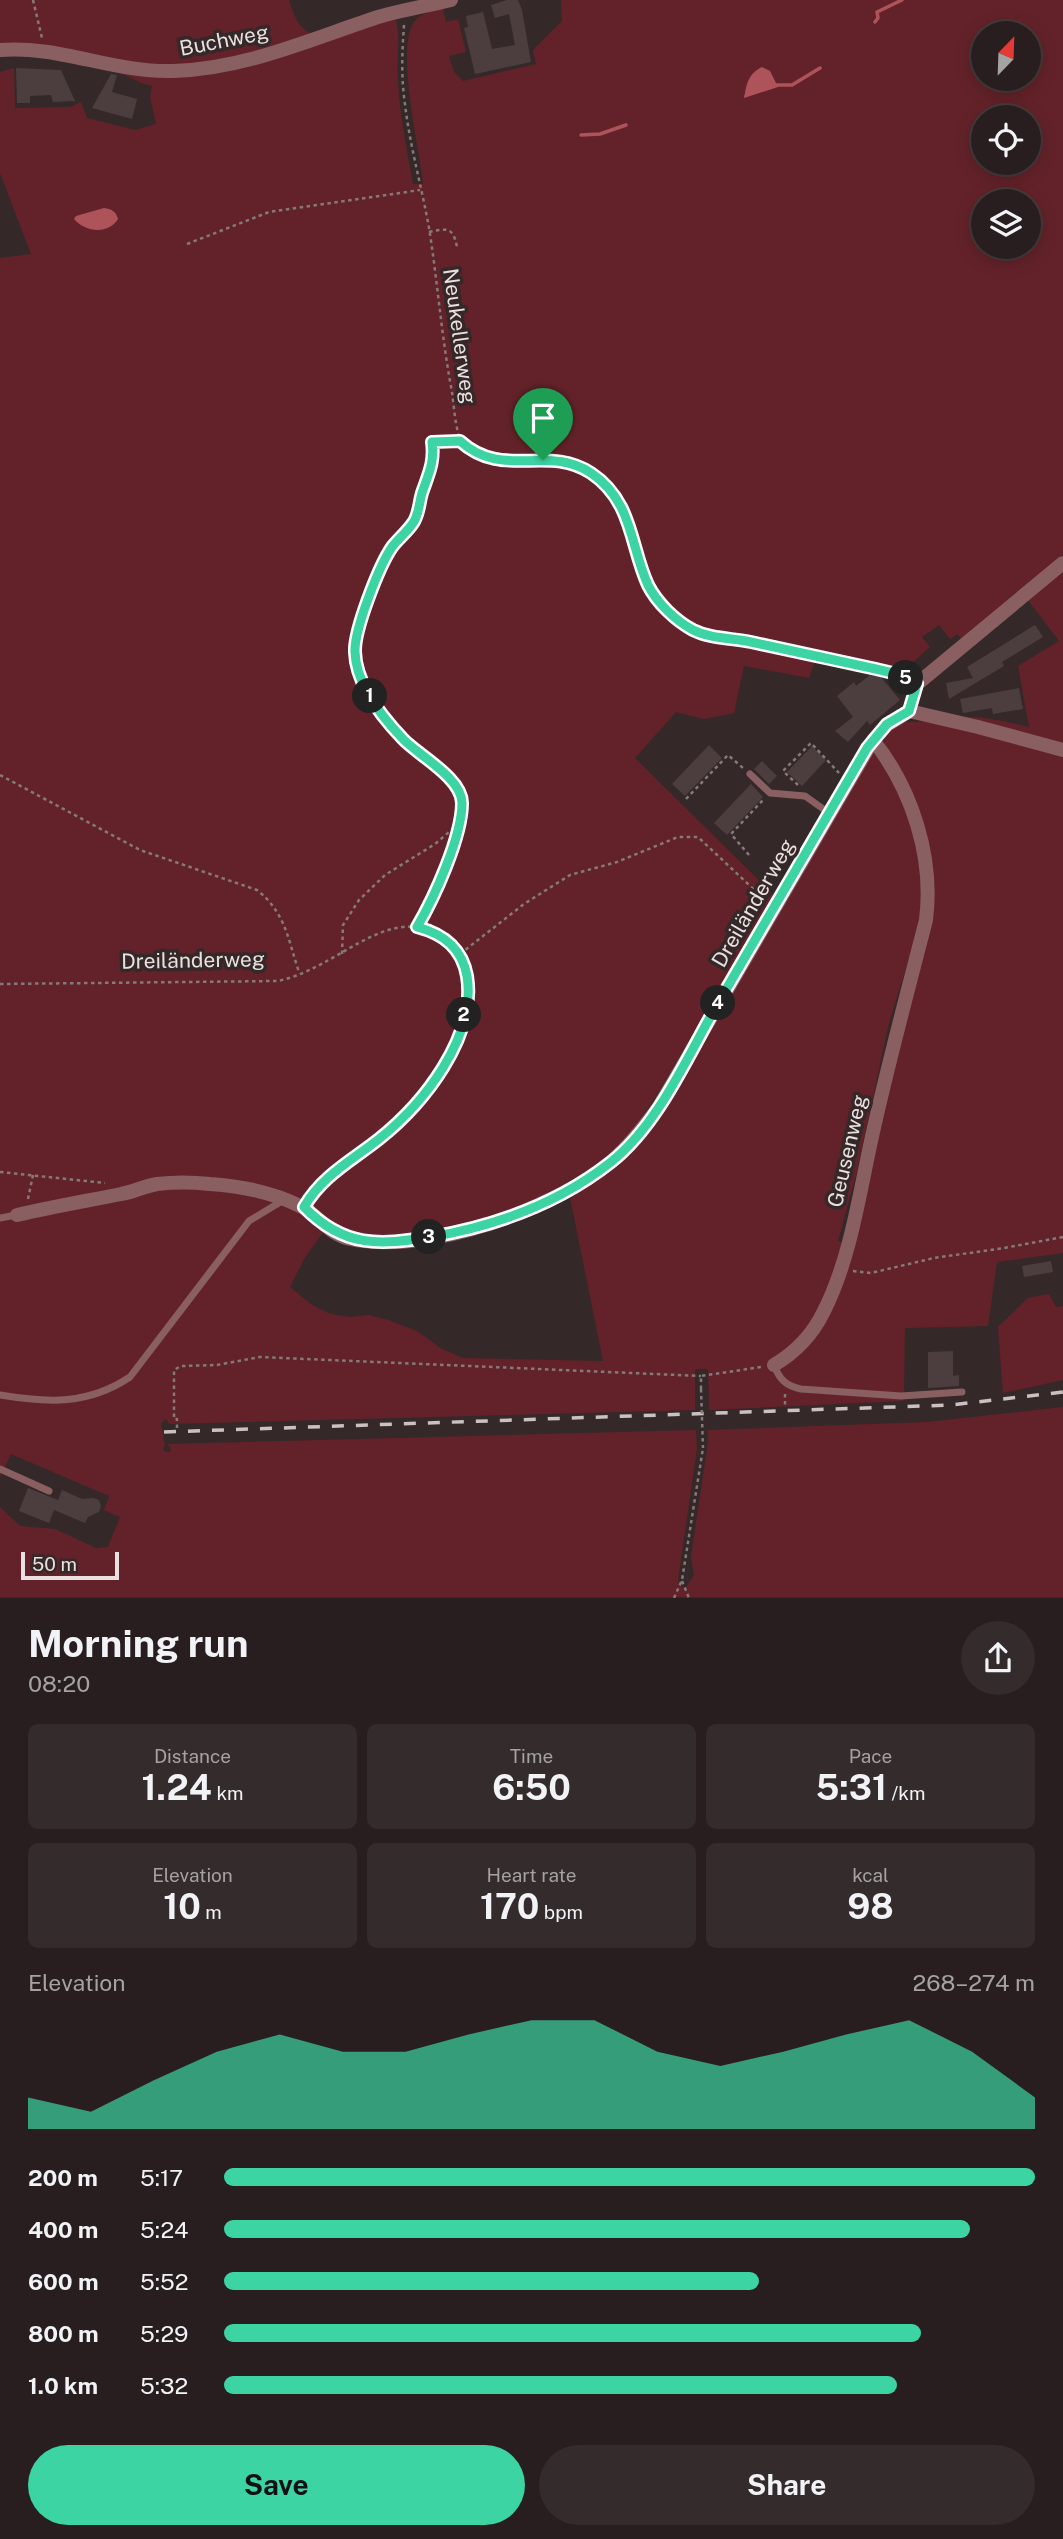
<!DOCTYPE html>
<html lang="en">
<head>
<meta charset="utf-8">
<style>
  :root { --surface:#281e1f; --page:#342b2c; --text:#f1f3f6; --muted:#a5a2a4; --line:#443c3d; --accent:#3dd4a3 }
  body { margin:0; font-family:"Public Sans",sans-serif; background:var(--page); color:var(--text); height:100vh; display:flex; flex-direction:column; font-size:26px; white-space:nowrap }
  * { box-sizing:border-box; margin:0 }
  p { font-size:23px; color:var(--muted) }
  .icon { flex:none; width:38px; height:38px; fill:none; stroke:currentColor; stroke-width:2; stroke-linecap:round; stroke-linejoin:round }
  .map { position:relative; height:1598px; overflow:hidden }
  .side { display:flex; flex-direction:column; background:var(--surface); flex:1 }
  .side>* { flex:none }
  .needle { width:46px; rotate:23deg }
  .controls { position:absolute; left:971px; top:21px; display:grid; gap:14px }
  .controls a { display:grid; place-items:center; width:70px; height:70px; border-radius:50%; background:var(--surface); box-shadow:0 4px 18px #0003,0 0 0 2px var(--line); font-size:35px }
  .scale { position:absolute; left:21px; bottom:18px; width:98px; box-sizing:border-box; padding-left:7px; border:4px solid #e9e0e0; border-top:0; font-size:19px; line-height:24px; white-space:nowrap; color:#e9e0e0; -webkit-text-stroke:5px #352829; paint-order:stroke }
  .pin { position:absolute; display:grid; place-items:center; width:60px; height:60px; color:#fff; margin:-72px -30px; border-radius:50% 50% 50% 0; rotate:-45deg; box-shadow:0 0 7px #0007 }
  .pin .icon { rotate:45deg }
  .km { position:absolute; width:35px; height:35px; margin:-18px; border-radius:50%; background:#222; color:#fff; font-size:19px; line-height:35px; text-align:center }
  .round { display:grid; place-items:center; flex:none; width:74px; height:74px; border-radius:37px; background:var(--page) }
  .headline { display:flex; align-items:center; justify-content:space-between; height:119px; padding:0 28px }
  h1 { font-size:38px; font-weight:700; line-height:52px }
  .metrics { display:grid; grid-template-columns:repeat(3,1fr); gap:10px; height:119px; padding:7px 28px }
  .metrics div { display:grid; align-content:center; border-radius:10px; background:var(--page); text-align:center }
  .metrics b { font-size:35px; font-weight:700 }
  .metrics small { font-size:19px; font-weight:400 }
  .metrics p { font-size:19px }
  .chart { height:196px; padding:14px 28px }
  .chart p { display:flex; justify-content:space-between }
  .chart svg { width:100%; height:126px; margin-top:7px; fill:var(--accent); opacity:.7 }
  .cta { display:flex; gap:14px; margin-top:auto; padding:14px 28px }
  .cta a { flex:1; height:80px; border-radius:42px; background:var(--accent); color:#111; font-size:28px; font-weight:700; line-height:80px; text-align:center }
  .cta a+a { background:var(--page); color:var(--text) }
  ul { padding:0 28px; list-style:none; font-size:23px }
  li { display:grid; grid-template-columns:112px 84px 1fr; align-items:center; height:52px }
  li i { height:18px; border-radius:9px; background:var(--accent) }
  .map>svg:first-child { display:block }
</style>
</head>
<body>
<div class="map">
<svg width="1063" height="1598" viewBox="0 0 1063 1598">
  <rect width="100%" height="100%" fill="#352829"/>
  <path fill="#632229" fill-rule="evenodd" d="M0,0H289C294,15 297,26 311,34C274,45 236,58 197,63C136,71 62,55 0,48Z
    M561,0H1063V554L964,642L957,634L950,639L939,625L922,637L930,647L902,672L805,648V655L815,661L809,678L744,666L734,713L704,719L676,712L635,758L776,897L651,1104L630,1136L608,1159L522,1208L465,1226L416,1235L376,1239L324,1231L304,1259L290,1287L312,1305L330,1314L350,1317L369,1315L388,1320L417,1331L442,1349L463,1358L603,1361L570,1197C611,1171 633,1152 662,1112L871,751L878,753L896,783L915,832L924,910L889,1023L856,1175L838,1241L851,1246L931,909L905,780L884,744C887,718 908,722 926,722C941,722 955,717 970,717C989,717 1010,723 1029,727L1018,666L1059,641L1027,599L1063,568V1253L997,1262L988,1326L905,1328L904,1394L819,1389L792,1383V1390L820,1394L904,1397L903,1401L709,1410L708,1369H695V1410L169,1424L166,1419L161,1423L165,1445L163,1449L165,1452H170L171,1448L167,1444L696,1430L697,1449L678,1580L684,1590L694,1575L691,1557L707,1449L708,1430L927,1422L1063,1407V1597H0V1507L20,1526L55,1529L96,1548L108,1547L120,1517L104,1510L109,1496L11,1454L0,1477V258L31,254L0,173V72L14,68L15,108L70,107L81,102L87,118L135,130L156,124L150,97L152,86L141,83L113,69L246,67L388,19L396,20C401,40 396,60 398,81C400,116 407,150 413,184H423C420,150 395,49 414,22C420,13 433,11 443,9L446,22L458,19L466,52L449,56L454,72L463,81L536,64L533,50L562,21ZM984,33H1029V79H984ZM984,117H1029V163H984ZM984,201H1029V247H984Z
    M1049,1294L1056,1307L1063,1306V1380L1003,1393L998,1327L1028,1298Z"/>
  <path fill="#af535b" d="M762,67L770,71L778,87L744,98C747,83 748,74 762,67Z
    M104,208C111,209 116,211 118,219C108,235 85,232 74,219L76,216Z"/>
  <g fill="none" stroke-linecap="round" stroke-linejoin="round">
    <path stroke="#af535b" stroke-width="3.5" d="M875,22L878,18L877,12L902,0
      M772,85H792L820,68
      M581,135L600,134L626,125"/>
  </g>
  <path fill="#4c3e3e" d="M507,0H518L522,10L531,62L475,74L464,28L468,27L466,16L483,12L492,49L515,45L509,14L495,18L491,5Z
    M16,68L61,70L75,101L53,102L51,95L30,96V103H17Z
    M111,74L117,75L112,92L137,99L132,119L92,108Z
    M1035,625L1043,637L1002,662L1004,666L949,699L946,683L973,678L967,667Z
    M870,675L880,676L900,700L870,725L867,721L848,742L835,731L853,717L837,696L854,682L856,686Z
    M1019,688L1023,709L993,714L992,708L963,713L960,699Z
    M709,745L722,758L685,796L672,784Z
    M812,746L826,760L802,786L787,772Z
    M762,761L777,776L769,784L754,769Z
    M751,784L763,797L727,835L714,823Z
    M1051,1261L1053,1272L1024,1277L1022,1266Z
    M953,1351V1376L959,1375V1386L928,1388V1352Z
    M28,1488L58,1500L62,1490L82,1499L93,1498L99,1500L101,1506L99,1512L88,1517L85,1523L54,1510L49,1523L19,1511Z"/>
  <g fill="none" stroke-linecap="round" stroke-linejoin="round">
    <path stroke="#857a7a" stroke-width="2.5" stroke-dasharray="3.5 3.5" stroke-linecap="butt" d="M33,0L42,38
      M404,25C402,52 401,78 405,104C410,148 423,191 430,234C438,287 442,340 452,392C454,407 455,425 460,439C462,443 467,447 471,450C507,481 564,434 611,493C648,538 632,599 693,630C710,639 731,638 750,641C779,647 808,654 838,661C860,665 883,668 904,677
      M429,232C448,228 453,227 457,247
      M187,244L269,212L420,190
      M0,775L140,850L257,890C286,913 288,940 299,972
      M798,785L783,771L811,743L839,773
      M686,799L728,755L743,768
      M749,855L731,834L763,800
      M417,927C434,896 462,838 462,803C462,780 422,757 406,742C383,721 356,685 355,652C354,629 379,566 392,547C398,539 407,532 413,523C419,515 420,503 422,493C428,475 435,462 432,442L460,441
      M342,954L343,925L359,900L385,875L435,844L456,826
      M460,954L524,904L570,875L617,862L678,837H698L764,899
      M0,984L277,981C322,973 363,931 403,927C422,925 443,933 455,948C470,967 470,991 464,1014C451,1064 420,1106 379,1139C356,1157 328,1171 311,1196
      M0,1172L105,1183
      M28,1199L33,1175
      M853,1271L871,1273L934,1258L1004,1248L1063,1237
      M701,1389V1376L761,1367
      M785,1394V1407
      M177,1428V1419H174V1370L181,1366L217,1365L260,1357L701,1376
      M682,1581L689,1598
      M674,1598L682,1580L703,1448"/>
    <path stroke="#895f61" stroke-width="7" d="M750,774L770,793L805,796L829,813
      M0,1218L16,1215
      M774,1365C779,1379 786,1386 801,1389L901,1396L962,1392
      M0,1395C48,1403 88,1405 130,1377L249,1221L282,1201
      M0,1469L49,1491"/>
    <path stroke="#895f61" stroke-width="14" d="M0,50C59,45 114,73 173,71C245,69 311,39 378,17C402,10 427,6 451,0
      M909,711L978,727L1063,750
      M17,1215C51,1207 86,1201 121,1194C133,1192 145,1186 157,1184C174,1182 192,1182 210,1184C240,1186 275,1193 302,1207C319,1215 327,1234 350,1239C427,1255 554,1210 613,1160C631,1144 644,1127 658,1108L873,740L887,725L909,711L917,684L1063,563
      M774,1365C796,1352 813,1334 824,1311C851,1258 860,1189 873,1132C889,1060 908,990 926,920C934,857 912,789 873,740"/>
    <path stroke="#cbc1c1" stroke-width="3.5" stroke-dasharray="12 12" stroke-linecap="butt" d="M164,1432L951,1405L1063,1392"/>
    <path stroke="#857a7a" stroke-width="2.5" stroke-dasharray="3.5 3.5" stroke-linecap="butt" d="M701,1389L703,1448"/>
  </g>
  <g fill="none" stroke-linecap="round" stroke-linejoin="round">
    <defs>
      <path id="route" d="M460,441C503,480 547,444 591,473C633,501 630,546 648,585C657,603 676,621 693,630C711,639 732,638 751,642C793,651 834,660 876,669L897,674L917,684L909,711L887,724L867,748C817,833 767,919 717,1005C687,1057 658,1125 611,1162C559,1203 495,1226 431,1237C379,1245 344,1248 304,1207C322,1176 351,1161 379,1139C423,1104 477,1037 467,976C462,948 444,934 417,927C434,898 462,837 462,803C462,778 418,755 403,739C381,716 356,684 355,652C354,630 379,566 392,547C398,539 407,532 413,523C419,515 419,503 422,493C428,475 435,462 432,442Z"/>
    </defs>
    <use href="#route" stroke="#fff" stroke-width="14"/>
    <use href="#route" stroke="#3dd4a3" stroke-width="9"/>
  </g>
  <g text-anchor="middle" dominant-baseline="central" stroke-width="7" stroke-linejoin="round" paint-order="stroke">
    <g font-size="21" fill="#e9e0e0" stroke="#352829">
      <text transform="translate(224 40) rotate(-11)">Buchweg</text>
      <text transform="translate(460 336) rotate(82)">Neukellerweg</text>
      <text transform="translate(753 903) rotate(-60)">Dreiländerweg</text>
      <text transform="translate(193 960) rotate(-1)">Dreiländerweg</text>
      <text transform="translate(847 1151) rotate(-77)">Geusenweg</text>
    </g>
  </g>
</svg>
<div class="controls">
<a><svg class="needle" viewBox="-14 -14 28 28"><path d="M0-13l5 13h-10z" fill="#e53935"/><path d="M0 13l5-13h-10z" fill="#a5a2a4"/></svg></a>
<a><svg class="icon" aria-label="locate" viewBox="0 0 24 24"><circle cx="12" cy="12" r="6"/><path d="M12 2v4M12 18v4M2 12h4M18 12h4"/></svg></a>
<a><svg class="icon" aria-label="layers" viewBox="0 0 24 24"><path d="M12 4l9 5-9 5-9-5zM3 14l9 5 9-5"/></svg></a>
</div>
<div class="scale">50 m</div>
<div class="pin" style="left:543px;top:460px;background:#1e9e55"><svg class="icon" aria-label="arrive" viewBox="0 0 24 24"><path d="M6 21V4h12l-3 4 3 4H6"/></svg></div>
<b class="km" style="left:370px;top:696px">1</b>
<b class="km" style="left:464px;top:1015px">2</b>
<b class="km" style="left:429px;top:1237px">3</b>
<b class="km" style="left:718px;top:1003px">4</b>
<b class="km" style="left:906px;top:678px">5</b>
</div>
<section class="side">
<div class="headline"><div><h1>Morning run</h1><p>08:20</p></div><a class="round"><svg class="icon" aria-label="share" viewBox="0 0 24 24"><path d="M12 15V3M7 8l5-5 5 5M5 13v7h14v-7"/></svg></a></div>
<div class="metrics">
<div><p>Distance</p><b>1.24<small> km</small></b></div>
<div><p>Time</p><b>6:50</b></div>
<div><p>Pace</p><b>5:31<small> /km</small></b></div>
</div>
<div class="metrics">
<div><p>Elevation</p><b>10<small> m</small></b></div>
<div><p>Heart rate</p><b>170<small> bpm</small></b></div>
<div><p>kcal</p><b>98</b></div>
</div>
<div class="chart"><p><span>Elevation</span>268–274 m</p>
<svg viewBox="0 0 160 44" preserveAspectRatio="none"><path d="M0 44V33L10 38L20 27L30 17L40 11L50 17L60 17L70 11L80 6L90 6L100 17L110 22L120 17L130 11L140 6L150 17L160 33V44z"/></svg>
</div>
<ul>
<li><b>200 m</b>5:17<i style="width:100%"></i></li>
<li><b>400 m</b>5:24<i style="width:92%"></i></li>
<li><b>600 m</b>5:52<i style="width:66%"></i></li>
<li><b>800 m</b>5:29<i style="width:86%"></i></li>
<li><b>1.0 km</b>5:32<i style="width:83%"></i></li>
</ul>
<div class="cta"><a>Save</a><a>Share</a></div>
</section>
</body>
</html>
